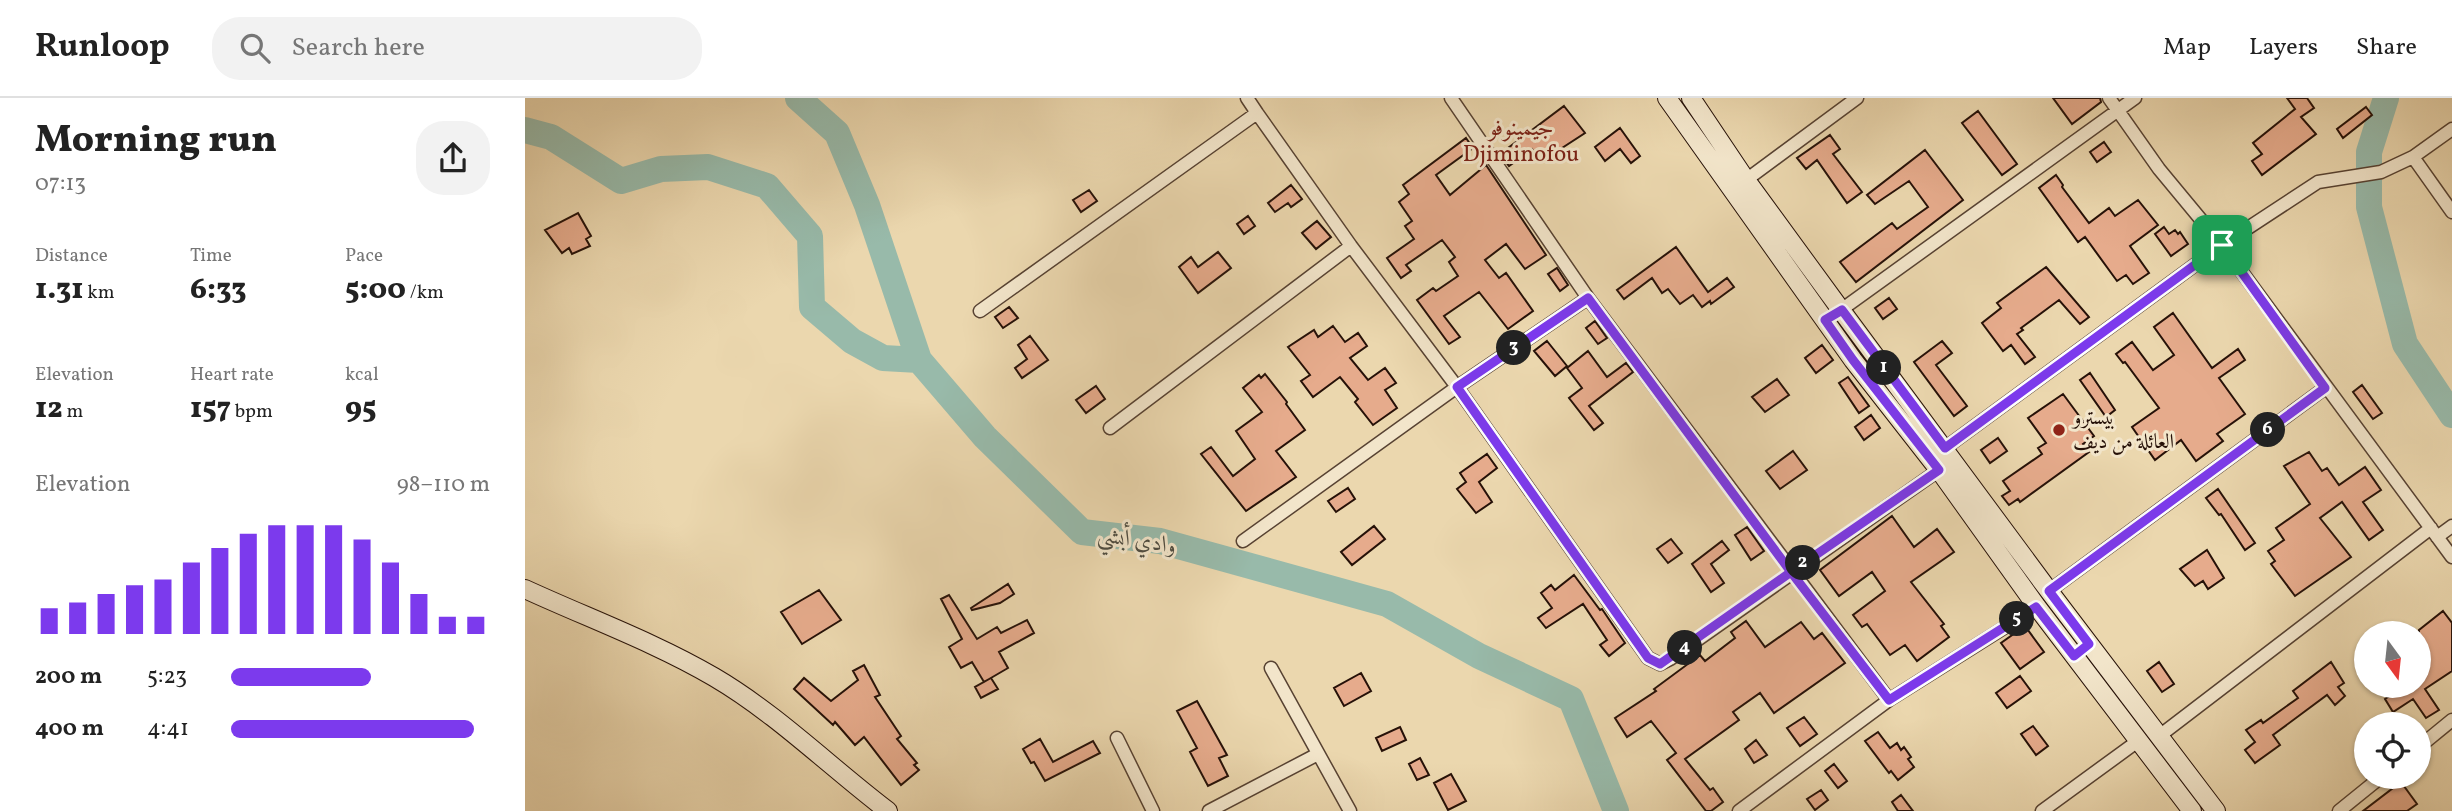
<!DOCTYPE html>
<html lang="en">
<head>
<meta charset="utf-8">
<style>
  :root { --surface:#fff; --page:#f2f2f2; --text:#222; --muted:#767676; --line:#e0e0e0; --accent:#7c3aed }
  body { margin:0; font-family:Vollkorn,Amiri,serif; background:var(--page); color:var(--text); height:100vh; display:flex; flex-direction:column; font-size:26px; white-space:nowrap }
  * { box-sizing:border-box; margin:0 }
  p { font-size:23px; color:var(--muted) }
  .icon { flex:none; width:38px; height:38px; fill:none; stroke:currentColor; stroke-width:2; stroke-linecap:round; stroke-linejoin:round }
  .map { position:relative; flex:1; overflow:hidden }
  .drawer { display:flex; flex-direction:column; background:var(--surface); width:525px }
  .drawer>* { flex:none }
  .needle { width:46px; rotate:165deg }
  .tools { position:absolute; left:1829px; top:523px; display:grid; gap:14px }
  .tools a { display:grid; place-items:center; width:77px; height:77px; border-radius:50%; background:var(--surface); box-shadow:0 2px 5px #0004; font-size:35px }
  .pin { position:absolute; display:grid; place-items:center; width:60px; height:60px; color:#fff; margin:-30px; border-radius:14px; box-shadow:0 4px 10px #0006 }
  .km { position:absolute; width:35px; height:35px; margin:-18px; border-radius:50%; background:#222; color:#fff; font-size:19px; line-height:35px; text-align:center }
  .round { display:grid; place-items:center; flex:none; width:74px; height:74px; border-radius:28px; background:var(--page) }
  .summary { display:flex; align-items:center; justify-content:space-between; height:119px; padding:0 35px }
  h1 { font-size:38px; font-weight:800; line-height:52px }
  .figures { display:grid; grid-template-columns:repeat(3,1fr); gap:10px; height:119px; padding:7px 35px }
  .figures div { display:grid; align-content:center }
  .figures b { font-size:30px; font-weight:800 }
  .figures small { font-size:19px; font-weight:400 }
  .figures p { font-size:19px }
  .chart { height:196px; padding:14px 35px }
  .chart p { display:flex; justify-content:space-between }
  .chart svg { width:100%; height:126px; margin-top:7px; stroke:var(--accent); stroke-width:6 }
  ul { padding:0 35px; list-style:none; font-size:23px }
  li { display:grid; grid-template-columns:112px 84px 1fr; align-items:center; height:52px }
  li i { height:18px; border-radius:9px; background:var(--accent) }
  header { display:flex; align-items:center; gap:42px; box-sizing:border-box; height:98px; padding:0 35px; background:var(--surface); border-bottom:2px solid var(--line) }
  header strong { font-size:33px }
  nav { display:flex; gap:38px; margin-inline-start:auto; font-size:24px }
  .search { width:490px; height:63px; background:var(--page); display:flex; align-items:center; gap:18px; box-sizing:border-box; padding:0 24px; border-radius:28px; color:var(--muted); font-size:26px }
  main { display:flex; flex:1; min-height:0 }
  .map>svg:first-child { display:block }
</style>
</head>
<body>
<header>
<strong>Runloop</strong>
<div class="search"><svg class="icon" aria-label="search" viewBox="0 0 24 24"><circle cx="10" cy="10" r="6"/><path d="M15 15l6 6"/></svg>Search here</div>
<nav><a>Map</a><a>Layers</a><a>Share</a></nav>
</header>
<main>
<section class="drawer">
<div class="summary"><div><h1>Morning run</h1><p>07:13</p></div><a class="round"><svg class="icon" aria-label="share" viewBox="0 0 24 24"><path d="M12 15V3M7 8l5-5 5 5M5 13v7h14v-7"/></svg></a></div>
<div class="figures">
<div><p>Distance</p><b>1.31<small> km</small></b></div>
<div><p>Time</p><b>6:33</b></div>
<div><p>Pace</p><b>5:00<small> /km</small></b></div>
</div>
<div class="figures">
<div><p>Elevation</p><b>12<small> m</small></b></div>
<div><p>Heart rate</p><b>157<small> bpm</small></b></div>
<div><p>kcal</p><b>95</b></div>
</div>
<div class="chart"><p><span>Elevation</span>98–110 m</p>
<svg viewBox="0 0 160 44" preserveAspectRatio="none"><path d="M5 44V35M15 44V33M25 44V30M35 44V27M45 44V25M55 44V19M65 44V14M75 44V9M85 44V6M95 44V6M105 44V6M115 44V11M125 44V19M135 44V30M145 44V38M155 44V38"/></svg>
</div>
<ul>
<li><b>200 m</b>5:23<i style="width:54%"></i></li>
<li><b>400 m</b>4:41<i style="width:94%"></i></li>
</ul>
</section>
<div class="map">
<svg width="1927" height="713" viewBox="0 0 1927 713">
  <rect width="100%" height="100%" fill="#ebd7ae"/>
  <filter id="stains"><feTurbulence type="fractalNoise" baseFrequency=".00286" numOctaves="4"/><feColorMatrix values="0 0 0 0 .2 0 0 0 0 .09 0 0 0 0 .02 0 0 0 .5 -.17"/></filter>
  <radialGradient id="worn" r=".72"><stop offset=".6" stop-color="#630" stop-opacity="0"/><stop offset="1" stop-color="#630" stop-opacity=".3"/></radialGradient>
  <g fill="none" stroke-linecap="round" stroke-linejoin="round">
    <path stroke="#98baaa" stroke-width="26" d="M273,0L312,35L342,107L394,262L460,339L557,434L635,443L862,506L954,558L1046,601L1091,713
      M1861,0L1844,54V109L1880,246L1927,317
      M0,32L26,39L96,83L136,71L183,69L242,88L285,138L287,209L327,243L358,260L394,262"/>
  </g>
  <path fill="#e6ab8c" stroke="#261108" stroke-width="2" d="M1528,0H1575L1576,4L1547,26Z
    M1762,0H1782L1789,10L1776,19L1791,36L1737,77L1727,63L1737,56L1728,45L1770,11Z
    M1039,8L1060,35L1017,63L1007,51L984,68L975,56Z
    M1841,9L1847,17L1818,40L1812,31Z
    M1453,13L1492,66L1477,77L1437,25Z
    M1095,30L1115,58L1106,65L1095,51L1080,63L1070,49Z
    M1305,37L1315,51L1308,56L1337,94L1322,105L1292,62L1281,71L1272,60Z
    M941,40L948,50L911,77L925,97L961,67L1021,157L1000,171L981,146L960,162L974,180L981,175L1008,213L983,231L954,194L919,218L935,239L924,246L892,202L908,190L911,193L933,178L924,164L930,159L917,142L881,167L886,173L876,180L862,160L889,141L880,128L887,123L874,104L884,96L878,87Z
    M1579,44L1586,54L1572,64L1565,54Z
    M1400,52L1438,102L1331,184L1315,164L1367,125L1372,131L1403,109L1384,83L1350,106L1342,97Z
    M1531,77L1538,87L1537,89L1564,125L1584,110L1590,118L1613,102L1633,127L1605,148L1624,175L1608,186L1601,177L1592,183L1560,139L1553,144L1514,90Z
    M766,87L777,101L766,109L763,105L750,114L743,105Z
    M564,92L572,103L556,114L548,102Z
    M53,115L66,138L61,141L65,148L47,156L44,150L37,155L20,132Z
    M723,118L730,128L719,136L712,126Z
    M792,123L806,139L791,151L777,135Z
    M1639,129L1644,136L1650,132L1653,136L1655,134L1663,146L1646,158L1630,136Z
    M1151,149L1183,194L1202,180L1209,189L1186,206L1185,203L1177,209L1168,197L1155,206L1143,191L1137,195L1127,180L1099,201L1092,192Z
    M693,154L706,170L673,195L654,169L666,159L673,169Z
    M1521,169L1564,219L1555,226L1534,202L1496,230L1498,232L1492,236L1510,259L1500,266L1486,247L1478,253L1457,225L1476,210L1472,205Z
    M1032,170L1043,187L1035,193L1023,176Z
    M1364,200L1372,211L1358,221L1350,210Z
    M484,209L493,220L478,230L470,219Z
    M1648,215L1687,270L1713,251L1720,262L1694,280L1720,316L1692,336L1698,343L1671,363L1656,342L1630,362L1607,329L1634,310L1600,264L1598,265L1591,256L1607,244L1628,272L1649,257L1629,229Z
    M1070,223L1082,240L1073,246L1061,230Z
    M808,228L820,244L833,235L842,248L825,260L843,282L860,270L871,285L860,292L872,310L848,327L830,304L833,301L815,279L788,299L776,283L785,277L763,249L789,232L793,239Z
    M505,238L523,262L497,280L490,270L502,261L493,247Z
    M1022,243L1042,268L1030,278L1009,253Z
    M1417,243L1427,255L1411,267L1442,308L1429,318L1389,264Z
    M1297,247L1308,262L1291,275L1280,260Z
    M1063,253L1082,279L1101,265L1108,274L1064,308L1078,325L1069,332L1044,300L1057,290L1042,270Z
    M1565,275L1590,312L1581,319L1555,282Z
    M740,276L762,304L761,306L780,332L751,353L771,379L721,413L676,356L686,349L708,378L730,361L711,333L737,314L718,290L734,277L736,280Z
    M1323,279L1344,308L1334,315L1314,285Z
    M1252,281L1264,297L1240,314L1227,299Z
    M1837,287L1857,315L1848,321L1828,294Z
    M571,288L580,301L561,315L551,302Z
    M1538,296L1569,338L1558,346L1564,354L1495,404L1493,401L1484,407L1477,398L1485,393L1478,383L1517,356L1513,350L1521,345L1503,320Z
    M1346,317L1355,330L1339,342L1330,329Z
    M1473,340L1482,353L1465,365L1456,352Z
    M1268,353L1282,372L1255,391L1241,373Z
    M1784,354L1797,373L1802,370L1814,387L1840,369L1856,392L1838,404L1858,432L1844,442L1817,404L1795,420L1826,459L1770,498L1746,466L1750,463L1743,453L1759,442L1751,430L1785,406L1759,368Z
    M962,356L972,370L954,384L967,404L951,415L932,391L941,384L935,375Z
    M823,390L830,401L811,414L803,403Z
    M1693,391L1730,445L1720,452L1696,416L1694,417L1681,400Z
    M1367,418L1389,449L1412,431L1429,454L1386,484L1419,526L1416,528L1424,539L1392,563L1380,547L1365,557L1342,526L1337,529L1328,517L1360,493L1347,474L1314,498L1295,472Z
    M849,428L860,441L827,467L816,454Z
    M1222,429L1239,453L1226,462L1210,437Z
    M1146,441L1157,455L1143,465L1132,451Z
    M1197,443L1204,452L1186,466L1199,485L1186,494L1167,466Z
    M1682,452L1699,480L1683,491L1678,483L1670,488L1655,471Z
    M1049,477L1075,512L1077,511L1100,545L1084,558L1075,547L1082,542L1058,506L1021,530L1013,520L1027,510L1016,495L1026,487L1030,492Z
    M483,486L489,496L475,505L447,512L446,510Z
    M294,492L316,522L277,546L256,514Z
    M424,497L452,541L472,529L476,535L502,522L509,535L474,554L483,570L459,584L447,564L436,570L424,549L437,541L416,501Z
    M1918,513L1927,525V573L1900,591L1914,612L1901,620L1888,601L1868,614L1860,601L1880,588H1894V532Z
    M1221,523L1240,549L1276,524L1289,541L1297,535L1320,565L1249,615L1235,595L1208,614L1214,622L1160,661L1185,692L1188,690L1198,704L1186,713H1181L1142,662L1151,655L1126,623L1102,639L1090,620L1131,593L1129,591L1175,557L1180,563L1210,540L1206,534Z
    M1500,528L1519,554L1495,571L1476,545Z
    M1634,564L1649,586L1637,594L1622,573Z
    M1806,564L1819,585L1813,589L1820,598L1810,607L1802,597L1748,637L1755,647L1730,665L1720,652L1730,644L1721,632L1736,622L1738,625L1773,600L1768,593Z
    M339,567L355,597L350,599L376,638L372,641L392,665L389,667L394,672L376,687L339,639L330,647L310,624L308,627L269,591L279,580L306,603L333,582L328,573Z
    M836,575L846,593L819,608L809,590Z
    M1495,578L1506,593L1482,610L1471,595Z
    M466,580L473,591L456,600L450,589Z
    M672,603L702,657L694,660L703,678L683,688L665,654L672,650L652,613Z
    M1279,619L1292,636L1275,648L1262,630Z
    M1508,628L1523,648L1511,657L1496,636Z
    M875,629L881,642L857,653L851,640Z
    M1353,634L1365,650L1372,645L1376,652L1379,649L1386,659L1383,661L1389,669L1373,682L1366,673L1364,675L1340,643Z
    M515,641L528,664L568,643L575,655L520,683L509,664L506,665L498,651Z
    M1231,642L1242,657L1229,665L1220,651Z
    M895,660L904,677L892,682L884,666Z
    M1309,666L1322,683L1313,690L1300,673Z
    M926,676L941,703L923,712L909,685Z
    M1876,684L1892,706L1882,713H1838Z
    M1296,692L1303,702L1290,712L1282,701Z
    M1376,697L1388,713H1373L1367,704Z"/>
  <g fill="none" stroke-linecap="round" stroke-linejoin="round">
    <defs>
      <path id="street" d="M722,0L732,15
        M926,0L1063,200L1364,602
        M1584,0L1634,71L1697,147L1927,459
        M1888,59L1927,114
        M1221,82L1332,0
        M455,213L732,15L826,148L932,289L1123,560L1135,566L1145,561L1414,372
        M1299,222L1316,212L1610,0
        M585,330L826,148
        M1420,350L1697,147L1793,84L1856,74L1888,59L1927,31
        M1912,439L1927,428
        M718,443L932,289L1063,200
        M1524,493L1800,290
        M746,570L825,713
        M1633,639L1906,430
        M592,640L628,713
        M1894,649L1927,622
        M684,713L793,656
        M1214,713L1364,602L1512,509
        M1517,713L1613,643
        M1814,713L1856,679"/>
      <path id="secondary" d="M1142,0L1328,262L1414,372L1512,509L1667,713
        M1166,0L1221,82L1316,212L1524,493L1691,713
        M0,491C63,520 129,544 189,579C252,616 305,669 363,713"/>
    </defs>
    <use href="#street" stroke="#574232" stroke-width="15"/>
    <use href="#secondary" stroke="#261108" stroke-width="20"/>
    <use href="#street" stroke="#f2e5ca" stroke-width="12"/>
    <use href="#secondary" stroke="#f2e5ca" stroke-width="18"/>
  </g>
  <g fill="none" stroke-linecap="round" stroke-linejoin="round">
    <defs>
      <path id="route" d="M1697,147L1420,350L1317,212L1300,222L1328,262L1414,372L1266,474L1063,200L932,289L1123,560L1135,566L1266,474L1364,602L1511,509L1549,558L1564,546L1524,493L1800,290L1697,147"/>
    </defs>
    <use href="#route" stroke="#fff" stroke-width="14"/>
    <use href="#route" stroke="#7c3aed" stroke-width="9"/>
  </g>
  <circle fill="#8f2418" stroke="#f2e5ca" stroke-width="2.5" cx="1534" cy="332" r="7"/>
  <g text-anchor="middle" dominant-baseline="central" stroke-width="6" stroke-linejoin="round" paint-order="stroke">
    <g font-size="21" fill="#261108" stroke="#f2e5ca" text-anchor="start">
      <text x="1548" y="320">بيسترو<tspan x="1548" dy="24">العائلة من ديف</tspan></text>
    </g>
    <g font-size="23" fill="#7a1f14" stroke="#f2e5ca">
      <text x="996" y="31">جيمينوفو<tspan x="996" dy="26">Djiminofou</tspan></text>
    </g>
    <g font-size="23" font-style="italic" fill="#4e4c41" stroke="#f2e5ca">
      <text transform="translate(612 443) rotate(9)">وادي أبشي</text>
    </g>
  </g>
  <rect width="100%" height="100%" filter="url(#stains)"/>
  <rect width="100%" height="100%" fill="url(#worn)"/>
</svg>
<div class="tools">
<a><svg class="needle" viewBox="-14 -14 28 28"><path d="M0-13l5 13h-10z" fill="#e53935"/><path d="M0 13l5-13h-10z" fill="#767676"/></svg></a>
<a><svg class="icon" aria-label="locate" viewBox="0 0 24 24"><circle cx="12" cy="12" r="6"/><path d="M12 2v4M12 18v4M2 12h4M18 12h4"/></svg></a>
</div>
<div class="pin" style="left:1697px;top:147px;background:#1e9e55"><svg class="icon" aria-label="arrive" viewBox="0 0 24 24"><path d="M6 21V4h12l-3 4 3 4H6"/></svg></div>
<b class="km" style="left:1359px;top:270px">1</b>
<b class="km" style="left:1278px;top:465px">2</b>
<b class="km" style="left:989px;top:250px">3</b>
<b class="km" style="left:1160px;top:550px">4</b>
<b class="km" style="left:1492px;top:521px">5</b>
<b class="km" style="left:1743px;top:332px">6</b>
</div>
</main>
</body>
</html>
